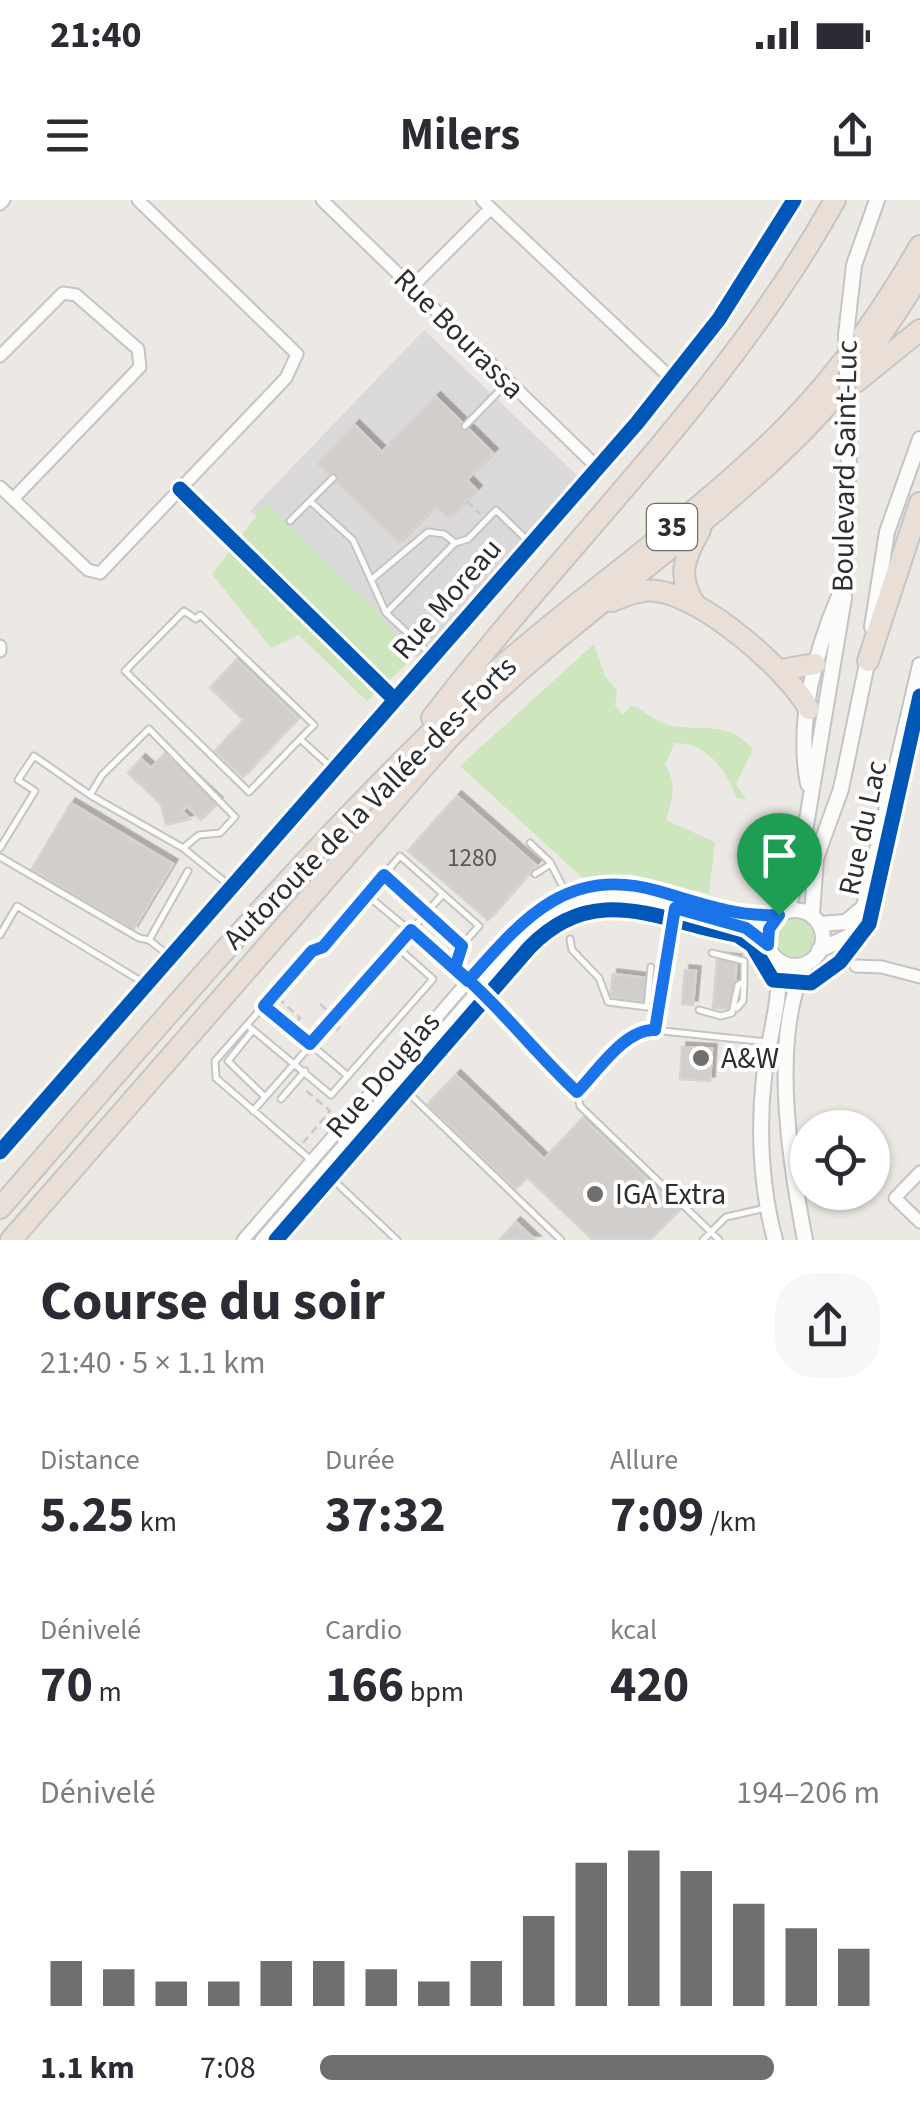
<!DOCTYPE html>
<html lang="fr">
<head>
<meta charset="utf-8">
<style>
  :root { --surface:#fff; --page:#f7f7f7; --text:#2b2b33; --muted:#7c7c81; --accent:#706f6e }
  body { margin:0; font-family:"Source Sans 3",sans-serif; background:var(--page); color:var(--text); height:100vh; display:flex; flex-direction:column; font-size:38px; white-space:nowrap }
  * { box-sizing:border-box; margin:0 }
  p { font-size:32px; color:var(--muted) }
  .icon { flex:none; width:55px; height:55px; fill:none; stroke:currentColor; stroke-width:2; stroke-linecap:round; stroke-linejoin:round }
  .map { position:relative; height:1040px; overflow:hidden }
  .drawer { display:flex; flex-direction:column; background:var(--surface); flex:1 }
  .drawer>* { flex:none }
  .tools { position:absolute; left:790px; top:910px; display:grid; gap:20px }
  .tools a { display:grid; place-items:center; width:100px; height:100px; border-radius:50%; background:var(--surface); box-shadow:0 2px 8px #0004; font-size:50px }
  .pin { position:absolute; display:grid; place-items:center; width:85px; height:85px; color:#fff; margin:-102px -42px; border-radius:50% 50% 50% 0; rotate:-45deg; box-shadow:0 0 10px #0007 }
  .pin .icon { rotate:45deg }
  .round { display:grid; place-items:center; flex:none; width:105px; height:105px; border-radius:40px; background:var(--page) }
  .head { display:flex; align-items:center; justify-content:space-between; height:170px; padding:0 40px }
  h1 { font-size:55px; font-weight:700; line-height:75px }
  .figures { display:grid; grid-template-columns:repeat(3,1fr); gap:15px; height:170px; padding:10px 40px }
  .figures div { display:grid; align-content:center }
  .figures b { font-size:50px; font-weight:700 }
  .figures small { font-size:28px; font-weight:400 }
  .figures p { font-size:28px }
  .chart { height:280px; padding:20px 40px }
  .chart p { display:flex; justify-content:space-between }
  .chart svg { width:100%; height:180px; margin-top:10px; stroke:var(--accent); stroke-width:6 }
  ul { padding:0 40px; list-style:none; font-size:32px }
  li { display:grid; grid-template-columns:160px 120px 1fr; align-items:center; height:75px }
  li i { height:25px; border-radius:12px; background:var(--accent) }
  .status { display:flex; justify-content:space-between; align-items:center; height:70px; padding:0 50px; background:var(--surface); direction:ltr }
  .status svg { height:28px; fill:currentColor }
  header { display:flex; justify-content:space-between; align-items:center; height:130px; padding:0 40px; background:var(--surface); font-size:45px; font-weight:700 }
  .map>svg:first-child { display:block }
</style>
</head>
<body>
<div class="status"><b>21:40</b><svg viewBox="0 0 49 12"><path d="M0 12V9h3v3zM5 12V6h3v6zM10 12V3h3v9zM15 12V0h3v12zM26 1h20v11H26zM47 4h2v5h-2z"/></svg></div>
<header><svg class="icon" aria-label="menu" viewBox="0 0 24 24"><path d="M4 6h16M4 12h16M4 18h16"/></svg>Milers<svg class="icon" aria-label="share" viewBox="0 0 24 24"><path d="M12 15V3M7 8l5-5 5 5M5 13v7h14v-7"/></svg></header>
<div class="map">
<svg width="920" height="1040" viewBox="0 0 920 1040">
  <defs>
    <filter id="shadow"><feDropShadow dx="4.5" dy="-4.5" stdDeviation="0" flood-color="#0004"/></filter>
  </defs>
  <rect width="100%" height="100%" fill="#ece8e4"/>
  <path fill="#dcd9db" d="M424,130L581,279L421,461L311,352L296,346L250,311Z"/>
  <path fill="#cee6be" d="M266,303L376,410L414,457L367,501L299,435L271,448L212,374Z
    M594,444L605,476L617,491L615,506L623,515L631,505C644,510 655,521 668,525C701,533 724,518 753,549L736,584L746,600L737,598C725,570 709,543 675,543L665,565C678,584 672,600 666,620L715,642L709,694L630,674L583,678L460,566Z
    M775 737a20 20 0 1 1 40 0a20 20 0 1 1-40 0Z"/>
  <path fill="#d1cecb" stroke="#d7d4d0" stroke-width="2.5" filter="url(#shadow)" d="M436,197L493,253L467,280L477,290L449,319L436,306L399,343L318,264L355,225L382,252Z
    M237,460L298,518L243,577L215,551L244,520L210,488Z
    M166,553L218,602L201,620L187,606L182,611L190,619L166,625L161,604L128,573L141,559L151,568Z
    M457,596L536,665L488,720L408,651Z
    M71,603L173,664L133,730L32,669Z
    M717,757L737,759L733,809L713,808Z
    M685,770L696,771L693,805L682,804Z
    M613,774L647,778L644,802L610,798Z
    M682,847L712,849L710,881L680,879Z
    M456,875L544,959L583,918L679,1010L649,1040H593L527,977L515,989L427,905Z
    M516,1022L535,1040H500Z"/>
  <g fill="none" stroke-linecap="round" stroke-linejoin="round">
    <defs>
      <path id="service" d="M465,226L507,183
        M310,301L353,340L386,413L431,455
        M290,321L333,278
        M372,379L428,332L444,334L455,343
        M386,413L455,343L468,339L496,310L529,342
        M300,539L314,525L200,415L196,419L184,411L125,471L249,592L300,539L332,568
        M530,643L550,662L565,691
        M0,648L35,591L18,580L34,556L90,595
        M183,648L199,635L220,633L235,617L149,529L102,575L90,595L183,648L230,686
        M0,657L139,738L149,740
        M535,674L551,664
        M384,675L461,746
        M367,695L463,775L577,892L580,906L711,1032L726,1017L766,1008
        M0,735L17,706L144,783
        M570,739L572,750L599,778L608,802L647,807L651,767
        M167,754L149,740L188,671
        M264,805L348,876
        M737,808L743,801L744,782
        M699,810L721,816L732,813L738,785L744,782V761L712,753
        M247,825L331,895L433,779L397,747
        M253,830L228,861L265,897
        M655,830L675,710
        M398,883L561,1040
        M577,892L631,836L644,829L767,842
        M281,899L305,871
        M253,911L442,695
        M312,961L216,878L215,861L312,751L323,747L400,656L479,726L461,746L455,768
        M325,972L397,1040
        M703,1040L711,1032L719,1040"/>
      <path id="minor" d="M322,0L598,268
        M482,0L673,180
        M0,4L4,0
        M412,87L490,9
        M0,156L63,93L76,95L138,149L140,167L13,299
        M0,287L88,370L100,373L286,178L297,154L138,0
        M0,446V451
        M856,766L882,767L920,777
        M920,972L895,998L920,1022
        M243,1040L502,742C604,629 665,720 779,715
        M261,1040L520,742C571,687 633,695 698,714C724,721 748,726 768,745"/>
      <path id="tertiary" d="M846,135L854,65L877,0
        M872,427L887,332L920,239
        M808,584C796,522 815,452 839,396
        M767 738a28 28 0 1 1 56 0a28 28 0 1 1-56 0Z
        M787,710L797,679L844,398L849,251
        M812,715L816,658L841,589L869,454
        M819,724L846,722L864,707
        M819,750L848,737L860,724L920,465
        M805,765C770,838 790,963 805,1040
        M0,952L637,223L719,119L794,0
        M775,1040C761,989 758,929 764,877C768,838 782,801 778,761"/>
      <path id="motorway" d="M856,182L920,130
        M612,401C627,395 641,389 657,391C703,397 787,469 809,509
        M696,406C676,377 684,358 700,330
        M868,461L920,303
        M781,470L815,464
        M432,518C566,343 727,194 835,0
        M0,1008C152,833 301,655 469,496C566,405 680,331 775,238C833,182 880,116 920,46
        M11,1040L448,539C558,424 695,341 806,228C851,182 886,129 920,75"/>
    </defs>
    <use href="#service" stroke="#c5c4c5" stroke-width="9"/>
    <use href="#minor" stroke="#c5c4c5" stroke-width="15"/>
    <use href="#tertiary" stroke="#c5c4c5" stroke-width="18"/>
    <use href="#motorway" stroke="#c6c5c4" stroke-width="24"/>
    <path stroke="#c9c9c8" stroke-width="2.5" stroke-dasharray="8 5" stroke-linecap="butt" d="M467,301L480,314
      M278,798L300,818L295,823
      M320,804L329,812
      M336,831L340,826
      M303,943L330,911L303,888"/>
    <use href="#service" stroke="#fcfcfb" stroke-width="5"/>
    <use href="#minor" stroke="#fcfcfb" stroke-width="11"/>
    <use href="#tertiary" stroke="#fcfcfb" stroke-width="14"/>
    <use href="#motorway" stroke="#eadfd6" stroke-width="20"/>
    <defs>
      <path id="tertiary-bridge" d="M846,135L849,251"/>
    </defs>
    <use href="#tertiary-bridge" stroke="#c5c4c5" stroke-width="18" stroke-linecap="butt"/>
    <use href="#tertiary-bridge" stroke="#fcfcfb" stroke-width="14"/>
    <defs>
      <path id="cycleway" d="M180,289L395,500
        M0,952L637,223L719,119L794,0
        M276,1040L529,748C595,679 660,722 737,735L752,745L773,780L811,783L840,762L869,724L920,496"/>
    </defs>
    <use href="#cycleway" stroke="#fff" stroke-width="21"/>
    <use href="#cycleway" stroke="#0057b8" stroke-width="15"/>
  </g>
  <g fill="none" stroke-linecap="round" stroke-linejoin="round">
    <defs>
      <path id="route" d="M779,715C736,717 699,703 658,691C567,665 523,719 468,781L411,730L310,844L264,806L312,751L323,747L384,675L462,746L455,768C499,805 535,853 577,892C597,872 625,828 655,830L675,708L746,728L768,745L769,729L779,715"/>
    </defs>
    <use href="#route" stroke="#fff" stroke-width="20"/>
    <use href="#route" stroke="#1a73e8" stroke-width="12"/>
  </g>
  <g fill="#706f6e" stroke="#fff" stroke-width="4">
    <circle cx="701" cy="858" r="10"/>
    <circle cx="595" cy="994" r="10"/>
  </g>
  <g text-anchor="middle" dominant-baseline="central" stroke-width="8" stroke-linejoin="round" paint-order="stroke">
    <g font-size="25" fill="#585857">
      <text x="472" y="658">1280</text>
    </g>
    <rect fill="#fff" stroke="#6d6d6d" stroke-width="2.5" x="647" y="304" width="50" height="46" rx="8"/>
    <g font-size="28" font-weight="bold" fill="#2e2e2e">
      <text x="672" y="327">35</text>
    </g>
    <g font-size="30" fill="#2e2e2e" stroke="#fff">
      <text transform="translate(459 134) rotate(45)">Rue Bourassa</text>
      <text transform="translate(845 266) rotate(-89)">Boulevard Saint-Luc</text>
      <text transform="translate(447 399) rotate(-49)">Rue Moreau</text>
      <text transform="translate(370 603) rotate(-45)">Autoroute de la Vallée-des-Forts</text>
      <text transform="translate(863 628) rotate(-78)">Rue du Lac</text>
      <text transform="translate(383 875) rotate(-49)">Rue Douglas</text>
    </g>
    <g font-size="30" fill="#2e2e2e" stroke="#fff" text-anchor="start">
      <text x="721" y="858">A&amp;W</text>
      <text x="615" y="994">IGA Extra</text>
    </g>
  </g>
</svg>
<div class="tools">
<a><svg class="icon" aria-label="locate" viewBox="0 0 24 24"><circle cx="12" cy="12" r="6"/><path d="M12 2v4M12 18v4M2 12h4M18 12h4"/></svg></a>
</div>
<div class="pin" style="left:779px;top:715px;background:#1e9e55"><svg class="icon" aria-label="arrive" viewBox="0 0 24 24"><path d="M6 21V4h12l-3 4 3 4H6"/></svg></div>
</div>
<section class="drawer">
<div class="head"><div><h1>Course du soir</h1><p>21:40 · 5 × 1.1 km</p></div><a class="round"><svg class="icon" aria-label="share" viewBox="0 0 24 24"><path d="M12 15V3M7 8l5-5 5 5M5 13v7h14v-7"/></svg></a></div>
<div class="figures">
<div><p>Distance</p><b>5.25<small> km</small></b></div>
<div><p>Durée</p><b>37:32</b></div>
<div><p>Allure</p><b>7:09<small> /km</small></b></div>
</div>
<div class="figures">
<div><p>Dénivelé</p><b>70<small> m</small></b></div>
<div><p>Cardio</p><b>166<small> bpm</small></b></div>
<div><p>kcal</p><b>420</b></div>
</div>
<div class="chart"><p><span>Dénivelé</span>194–206 m</p>
<svg viewBox="0 0 160 44" preserveAspectRatio="none"><path d="M5 44V33M15 44V35M25 44V38M35 44V38M45 44V33M55 44V33M65 44V35M75 44V38M85 44V33M95 44V22M105 44V9M115 44V6M125 44V11M135 44V19M145 44V25M155 44V30"/></svg>
</div>
<ul>
<li><b>1.1 km</b>7:08<i style="width:81%"></i></li>
</ul>
</section>
</body>
</html>
